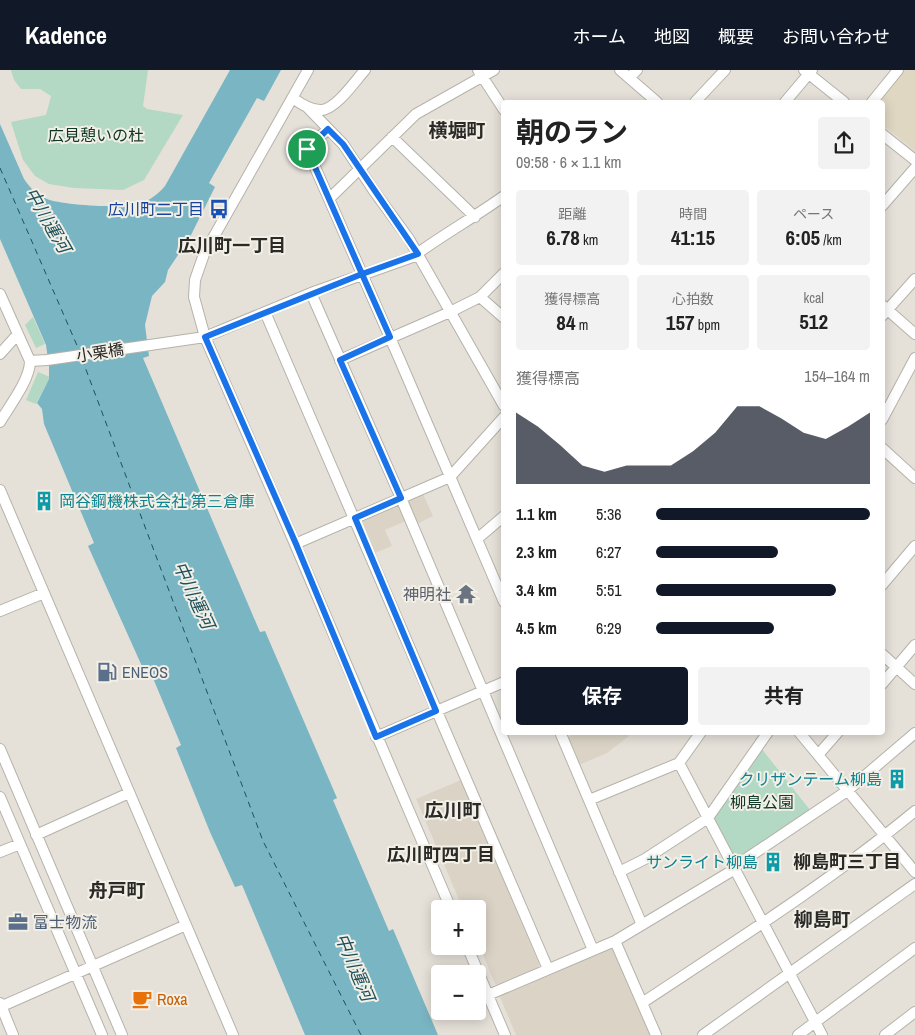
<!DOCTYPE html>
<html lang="ja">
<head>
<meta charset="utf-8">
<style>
  :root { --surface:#fff; --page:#f2f2f2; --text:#222; --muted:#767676; --accent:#111827 }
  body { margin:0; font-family:"Archivo Narrow","Noto Sans JP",sans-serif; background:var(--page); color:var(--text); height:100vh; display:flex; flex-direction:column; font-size:19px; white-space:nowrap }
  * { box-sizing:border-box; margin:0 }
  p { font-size:16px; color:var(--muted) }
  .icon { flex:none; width:28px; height:28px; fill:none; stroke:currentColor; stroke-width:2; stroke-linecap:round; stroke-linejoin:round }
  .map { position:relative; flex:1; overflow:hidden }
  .side { position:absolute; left:501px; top:30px; width:384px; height:635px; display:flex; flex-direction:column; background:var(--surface); border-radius:5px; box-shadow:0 2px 12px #0003 }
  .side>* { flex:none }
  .tools { position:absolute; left:431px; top:830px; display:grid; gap:10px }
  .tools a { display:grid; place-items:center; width:55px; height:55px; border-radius:5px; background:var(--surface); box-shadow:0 2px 12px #0003; font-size:25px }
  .pin { position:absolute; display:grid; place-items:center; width:42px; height:42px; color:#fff; margin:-21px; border:2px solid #fff; border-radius:50%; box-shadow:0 1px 5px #0007 }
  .round { display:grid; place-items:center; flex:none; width:52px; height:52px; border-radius:5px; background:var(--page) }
  .overview { display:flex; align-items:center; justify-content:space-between; height:85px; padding:0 15px }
  h1 { font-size:28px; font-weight:700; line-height:38px }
  .stats { display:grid; grid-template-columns:repeat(3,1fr); gap:8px; height:85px; padding:5px 15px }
  .stats div { display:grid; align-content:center; border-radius:5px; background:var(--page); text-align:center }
  .stats b { font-size:21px; font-weight:700 }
  .stats small { font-size:14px; font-weight:400 }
  .stats p { font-size:14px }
  .chart { height:140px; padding:10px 15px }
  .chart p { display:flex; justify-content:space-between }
  .chart svg { width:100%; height:90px; margin-top:5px; fill:var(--accent); opacity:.7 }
  .cta { display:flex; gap:10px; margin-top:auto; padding:10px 15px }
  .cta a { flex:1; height:58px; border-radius:5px; background:var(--accent); color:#fff; font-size:20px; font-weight:700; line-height:58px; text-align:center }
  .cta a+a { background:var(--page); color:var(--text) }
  ul { padding:0 15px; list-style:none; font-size:16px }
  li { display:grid; grid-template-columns:80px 60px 1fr; align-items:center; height:38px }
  li i { height:12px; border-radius:6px; background:var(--accent) }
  header { display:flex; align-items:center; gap:30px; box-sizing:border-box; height:70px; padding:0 25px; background:var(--accent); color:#fff }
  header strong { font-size:24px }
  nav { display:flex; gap:28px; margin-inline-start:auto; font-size:18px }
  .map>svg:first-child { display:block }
</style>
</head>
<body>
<header>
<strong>Kadence</strong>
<nav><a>ホーム</a><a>地図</a><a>概要</a><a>お問い合わせ</a></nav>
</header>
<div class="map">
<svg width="915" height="965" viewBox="0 0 915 965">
  <rect width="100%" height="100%" fill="#e5e1d9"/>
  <path fill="#dbd4c6" d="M423,424L433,446L415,455L407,431Z
    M397,435L399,436L406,451L385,460L392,476L375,483L361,452L362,450Z
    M574,662L626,663L629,666L607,683L579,695L568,668Z
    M461,710L539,894L538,898L498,915L495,914L478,873V839H463L416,729Z
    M612,877L615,879L651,965H516L500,927L502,924Z"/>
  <path fill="#e0d7c2" d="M905,0H915V81L883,55L882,32H878Z"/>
  <path fill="#b3d8c3" d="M11,0H148L143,36L147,39L183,45L144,110L123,120L74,118L49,114L35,106L23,90L11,52L46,45L51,26L40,19H21L14,10Z
    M33,247L45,274L36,278L25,255Z
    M38,302L50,307L36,334L26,330Z
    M761,678L810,740L738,788L734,787L712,748Z"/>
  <path fill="#7ab5c3" d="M230,0H281L264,31L257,28L209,113L215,117L190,167L168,200L165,212L152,226L145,255L149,286L143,288L260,562L265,561L337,728L333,730L389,861L393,859L438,965H305L242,815L235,817L210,762L176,678L181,675L150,601L145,603L88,476L94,473L44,354L42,339L37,333L49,309V296L46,275L0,169V54L24,109C30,118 37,125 47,129C60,135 127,139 140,134C150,130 158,124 165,116Z"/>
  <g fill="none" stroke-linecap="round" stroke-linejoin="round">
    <path stroke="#1e515c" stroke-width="1" stroke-dasharray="6 5" stroke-linecap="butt" d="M0,98L79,280
      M82,289L263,771L361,965"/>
    <defs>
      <path id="minor" d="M308,0L204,184L195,210L194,227L205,267L295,474L451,839
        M478,0L504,40
        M620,0L657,32
        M804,0L844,32
        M629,8L637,0
        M293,28C301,34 311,41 322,40C337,38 355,11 365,0
        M695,32L725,0
        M785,32L812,0
        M872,32L898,0
        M308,38L343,74L374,121L409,169L504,336
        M328,59L307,79L399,288L504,532
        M882,64L915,90
        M392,67L475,147
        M330,128L416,44L494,0
        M882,136L915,98
        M418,183C446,163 476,146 504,126
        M311,223L401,428L593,880
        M0,224L30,291C30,310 10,335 0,352
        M480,227L504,248
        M882,235L915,264
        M265,242L548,899
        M882,246L915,209
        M0,284L17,265
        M340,290L450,242L480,227L504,203
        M30,291L47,290L205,267L311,223L418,185
        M882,350L915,288
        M882,378L915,408
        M0,420L233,965
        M477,469L504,446
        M295,474L450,407L504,347
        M882,515L915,476
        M0,541L44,523
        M882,584L915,614
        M882,614L915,575
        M560,662L642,855
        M799,662L915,802
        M376,667L504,612
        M0,679L122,965
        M818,685L838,662
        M679,693L822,965
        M0,727L102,965
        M589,730L679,693L701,662
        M36,765L129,723
        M0,782L20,774
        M734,797L847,721L915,663
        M619,802L645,789L708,748L768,662
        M615,871L656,965
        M467,876L505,965
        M488,925L615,871L735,799
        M0,933L13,965
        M642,933C734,872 829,812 915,741
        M0,937L186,855
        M703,965L915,814
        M798,965L915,878
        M885,965L915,942"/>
    </defs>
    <use href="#minor" stroke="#b5b2aa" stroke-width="12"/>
    <use href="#minor" stroke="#fff" stroke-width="10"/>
  </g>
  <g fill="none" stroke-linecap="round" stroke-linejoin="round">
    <defs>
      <path id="route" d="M307,79L362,204L205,267L296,474L376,667L436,641L355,448L401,428L340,290L390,267L362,204L418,184L343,74L328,59L307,79"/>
    </defs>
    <use href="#route" stroke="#fff" stroke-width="10"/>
    <use href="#route" stroke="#1a73e8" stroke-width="6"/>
  </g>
  <defs>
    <symbol id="bus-bare" viewBox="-9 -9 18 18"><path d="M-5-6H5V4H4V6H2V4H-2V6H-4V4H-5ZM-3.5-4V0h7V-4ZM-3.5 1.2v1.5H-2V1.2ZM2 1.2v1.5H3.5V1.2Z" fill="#1a4fb4" stroke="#f2efe6" stroke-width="2.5" paint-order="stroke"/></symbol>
    <symbol id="building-bare" viewBox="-9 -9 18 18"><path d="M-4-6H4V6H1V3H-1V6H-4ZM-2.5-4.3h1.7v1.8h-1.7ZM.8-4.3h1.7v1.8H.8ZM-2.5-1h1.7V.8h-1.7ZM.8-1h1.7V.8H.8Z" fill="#0f9aa8" stroke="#f2efe6" stroke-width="2.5" paint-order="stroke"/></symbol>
    <symbol id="temple-bare" viewBox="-9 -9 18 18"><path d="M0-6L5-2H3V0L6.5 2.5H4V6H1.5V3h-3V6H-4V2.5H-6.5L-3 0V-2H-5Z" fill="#6b7280" stroke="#f2efe6" stroke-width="2.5" paint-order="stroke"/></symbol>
    <symbol id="fuel-bare" viewBox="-9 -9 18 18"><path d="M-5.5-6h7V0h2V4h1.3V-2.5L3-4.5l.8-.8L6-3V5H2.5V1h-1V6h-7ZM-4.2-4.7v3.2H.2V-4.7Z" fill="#5c6f8a" stroke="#f2efe6" stroke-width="2.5" paint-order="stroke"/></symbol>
    <symbol id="office-bare" viewBox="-9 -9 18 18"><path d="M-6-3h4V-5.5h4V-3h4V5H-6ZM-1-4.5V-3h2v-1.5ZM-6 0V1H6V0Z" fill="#5c6f8a" stroke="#f2efe6" stroke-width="2.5" paint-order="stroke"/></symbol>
    <symbol id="cafe-bare" viewBox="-9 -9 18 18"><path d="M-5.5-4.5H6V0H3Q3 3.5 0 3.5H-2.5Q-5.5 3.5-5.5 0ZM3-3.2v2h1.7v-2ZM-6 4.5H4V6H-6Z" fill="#e8710a" stroke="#f2efe6" stroke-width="2.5" paint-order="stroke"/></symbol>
  </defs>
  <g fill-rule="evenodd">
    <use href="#bus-bare" x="205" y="125" width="28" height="28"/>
    <use href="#building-bare" x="30" y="417" width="28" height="28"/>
    <use href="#temple-bare" x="452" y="510" width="28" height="28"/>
    <use href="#fuel-bare" x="93" y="588" width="28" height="28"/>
    <use href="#building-bare" x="883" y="695" width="28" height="28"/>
    <use href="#building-bare" x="759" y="778" width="28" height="28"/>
    <use href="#office-bare" x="4" y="838" width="28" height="28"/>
    <use href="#cafe-bare" x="128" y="915" width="28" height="28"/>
  </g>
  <g text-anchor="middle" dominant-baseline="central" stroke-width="4" stroke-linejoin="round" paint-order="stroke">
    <g font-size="16" fill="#0f3725" stroke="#f2efe6">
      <text x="96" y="65">広見憩いの杜</text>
      <text x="762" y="732">柳島公園</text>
    </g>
    <g font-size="16" fill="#164399" stroke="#f2efe6" text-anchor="end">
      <text x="204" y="139">広川町二丁目</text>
    </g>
    <g font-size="16" fill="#2b2a27" stroke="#f2efe6">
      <text transform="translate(100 282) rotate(-9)">小栗橋</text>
    </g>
    <g font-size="16" fill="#0d838f" stroke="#f2efe6" text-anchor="end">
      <text x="59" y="431" text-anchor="start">岡谷鋼機株式会社 第三倉庫</text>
      <text x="882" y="709">クリザンテーム柳島</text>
      <text x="758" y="792">サンライト柳島</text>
    </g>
    <g font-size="16" fill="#5b616d" stroke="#f2efe6" text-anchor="end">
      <text x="451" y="524">神明社</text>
    </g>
    <g font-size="16" fill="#4e5e75" stroke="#f2efe6" text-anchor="start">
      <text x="122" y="602">ENEOS</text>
      <text x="33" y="852">富士物流</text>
    </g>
    <g font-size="16" fill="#c56008" stroke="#f2efe6" text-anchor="start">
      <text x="157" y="929">Roxa</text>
    </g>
    <g font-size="18" font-style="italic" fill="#1e515c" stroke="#f2efe6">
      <text transform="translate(48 150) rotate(60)">中川運河</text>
      <text transform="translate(194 525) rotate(65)">中川運河</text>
      <text transform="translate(355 897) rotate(67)">中川運河</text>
    </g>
    <g font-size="18" font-weight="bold" fill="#2b2a27" stroke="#f2efe6">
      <text x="232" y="175">広川町一丁目</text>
      <text x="441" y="784">広川町四丁目</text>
      <text x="847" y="791">柳島町三丁目</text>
    </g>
    <g font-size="19" font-weight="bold" fill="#2b2a27" stroke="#f2efe6">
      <text x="457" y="60">横堀町</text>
      <text x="453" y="740">広川町</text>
      <text x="117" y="820">舟戸町</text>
      <text x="822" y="849">柳島町</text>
    </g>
  </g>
</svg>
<div class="tools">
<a>+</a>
<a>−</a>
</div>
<div class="pin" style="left:307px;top:79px;background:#1e9e55"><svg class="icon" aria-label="arrive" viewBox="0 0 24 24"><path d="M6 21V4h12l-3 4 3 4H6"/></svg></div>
<section class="side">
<div class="overview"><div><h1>朝のラン</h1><p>09:58 · 6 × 1.1 km</p></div><a class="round"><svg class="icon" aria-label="share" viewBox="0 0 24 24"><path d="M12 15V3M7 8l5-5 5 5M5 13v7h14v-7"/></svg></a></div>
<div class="stats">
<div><p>距離</p><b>6.78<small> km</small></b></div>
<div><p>時間</p><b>41:15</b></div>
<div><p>ペース</p><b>6:05<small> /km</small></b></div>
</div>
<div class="stats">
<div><p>獲得標高</p><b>84<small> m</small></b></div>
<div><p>心拍数</p><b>157<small> bpm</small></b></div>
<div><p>kcal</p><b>512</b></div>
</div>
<div class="chart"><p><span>獲得標高</span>154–164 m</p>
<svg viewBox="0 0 160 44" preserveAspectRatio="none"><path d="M0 44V9L10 16L20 25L30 35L40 38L50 35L60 35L70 35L80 28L90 19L100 6L110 6L120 12L130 19L140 22L150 16L160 9V44z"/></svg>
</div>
<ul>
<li><b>1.1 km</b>5:36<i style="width:100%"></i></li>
<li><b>2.3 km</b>6:27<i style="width:57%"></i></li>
<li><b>3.4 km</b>5:51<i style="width:84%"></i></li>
<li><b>4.5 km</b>6:29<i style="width:55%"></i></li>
</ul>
<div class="cta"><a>保存</a><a>共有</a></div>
</section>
</div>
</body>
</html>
